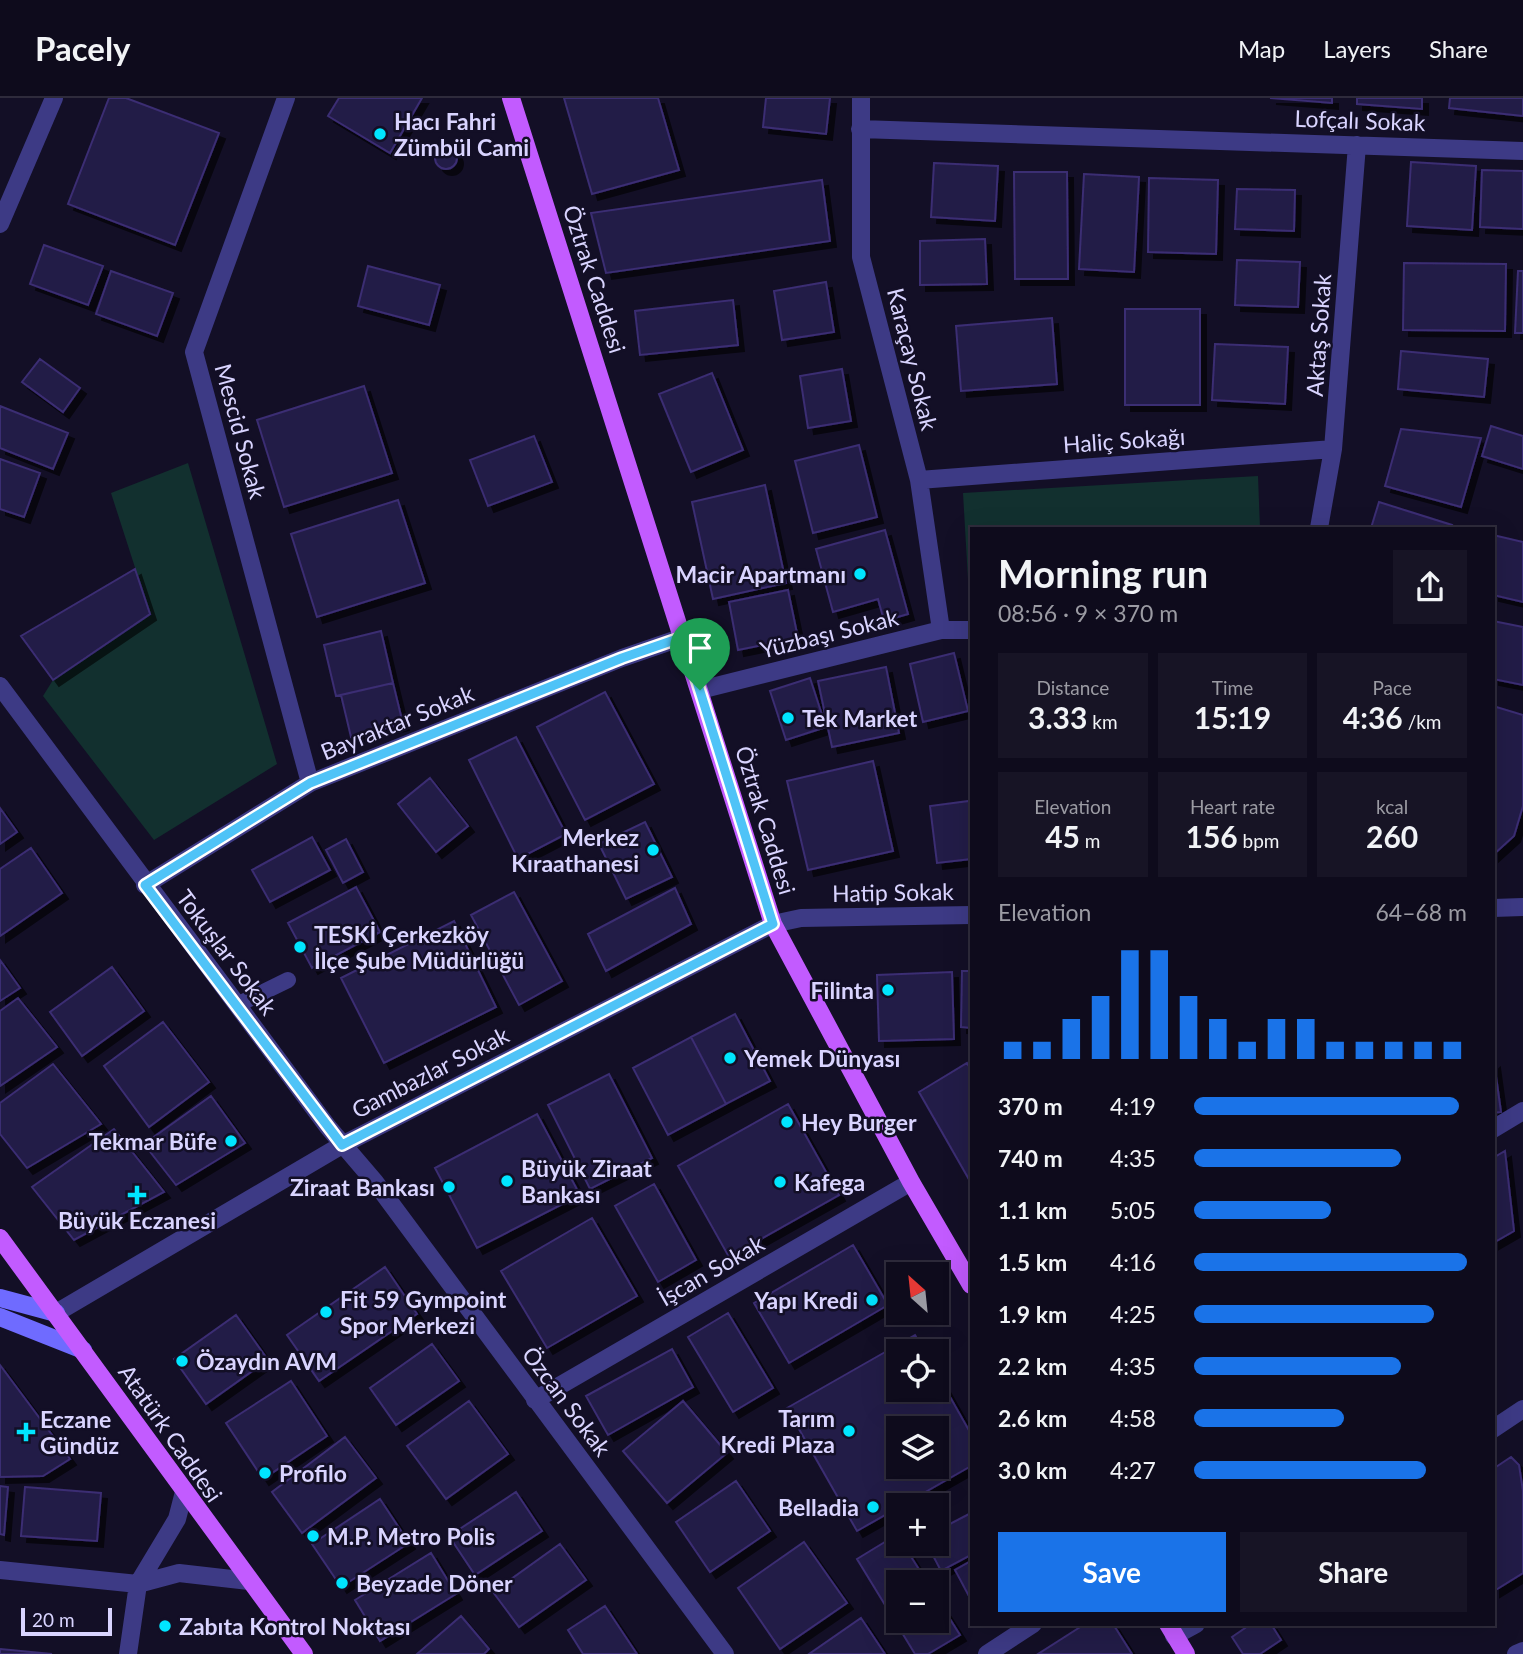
<!DOCTYPE html>
<html lang="en">
<head>
<meta charset="utf-8">
<style>
  :root { --surface:#0e0b1c; --page:#171425; --text:#f1f3f6; --muted:#9b9ba3; --line:#2e2b3b; --accent:#1a73e8 }
  body { margin:0; font-family:Lato,sans-serif; background:var(--page); color:var(--text); height:100vh; display:flex; flex-direction:column; font-size:26px; white-space:nowrap }
  * { box-sizing:border-box; margin:0 }
  p { font-size:23px; color:var(--muted) }
  .icon { flex:none; width:38px; height:38px; fill:none; stroke:currentColor; stroke-width:2; stroke-linecap:round; stroke-linejoin:round }
  .map { position:relative; flex:1; overflow:hidden }
  .side { position:absolute; left:970px; top:429px; width:525px; height:1099px; display:flex; flex-direction:column; background:var(--surface); border-radius:0px; box-shadow:0 7px 28px #0002,0 0 0 2px var(--line) }
  .side>* { flex:none }
  .needle { width:46px; rotate:333deg }
  .fabs { position:absolute; left:886px; top:1164px; display:grid; gap:14px }
  .fabs a { display:grid; place-items:center; width:63px; height:63px; border-radius:0px; background:var(--surface); box-shadow:0 7px 28px #0002,0 0 0 2px var(--line); font-size:35px }
  .scale { position:absolute; left:21px; bottom:18px; width:91px; box-sizing:border-box; padding-left:7px; border:4px solid #d9d4ff; border-top:0; font-size:19px; line-height:24px; white-space:nowrap; color:#d9d4ff; -webkit-text-stroke:5px #130f26; paint-order:stroke }
  .pin { position:absolute; display:grid; place-items:center; width:60px; height:60px; color:#fff; margin:-72px -30px; border-radius:50% 50% 50% 0; rotate:-45deg; box-shadow:0 0 7px #0007 }
  .pin .icon { rotate:45deg }
  .round { display:grid; place-items:center; flex:none; width:74px; height:74px; border-radius:0px; background:var(--page) }
  .head { display:flex; align-items:center; justify-content:space-between; height:119px; padding:0 28px }
  h1 { font-size:38px; font-weight:700; line-height:52px }
  .figures { display:grid; grid-template-columns:repeat(3,1fr); gap:10px; height:119px; padding:7px 28px }
  .figures div { display:grid; align-content:center; border-radius:0px; background:var(--page); text-align:center }
  .figures b { font-size:30px; font-weight:700 }
  .figures small { font-size:19px; font-weight:400 }
  .figures p { font-size:19px }
  .chart { height:196px; padding:14px 28px }
  .chart p { display:flex; justify-content:space-between }
  .chart svg { width:100%; height:126px; margin-top:7px; stroke:var(--accent); stroke-width:6 }
  .button { display:flex; gap:14px; margin-top:auto; padding:14px 28px }
  .button a { flex:1; height:80px; border-radius:0px; background:var(--accent); color:#fff; font-size:28px; font-weight:700; line-height:80px; text-align:center }
  .button a+a { background:var(--page); color:var(--text) }
  ul { padding:0 28px; list-style:none; font-size:23px }
  li { display:grid; grid-template-columns:112px 84px 1fr; align-items:center; height:52px }
  li i { height:18px; border-radius:9px; background:var(--accent) }
  header { display:flex; align-items:center; gap:42px; box-sizing:border-box; height:98px; padding:0 35px; background:var(--surface); border-bottom:2px solid var(--line) }
  header strong { font-size:33px }
  nav { display:flex; gap:38px; margin-inline-start:auto; font-size:24px }
  .map>svg:first-child { display:block }
</style>
</head>
<body>
<header>
<strong>Pacely</strong>
<nav><a>Map</a><a>Layers</a><a>Share</a></nav>
</header>
<div class="map">
<svg width="1523" height="1556" viewBox="0 0 1523 1556">
  <defs>
    <filter id="shadow"><feDropShadow dx="6" dy="6" stdDeviation="0" flood-color="#0009"/></filter>
  </defs>
  <rect width="100%" height="100%" fill="#130f26"/>
  <path fill="#12302f" d="M188,365L277,666L154,742L43,598L53,582L150,516L111,395Z
    M1258,378L1260,430H971L970,516L963,395Z"/>
  <path fill="#241b47" stroke="#3b2d73" stroke-width="2" fill-rule="evenodd" filter="url(#shadow)" d="M109,0H126L219,35L175,147L68,106Z
    M339,0H422L390,55L328,18Z
    M564,0H658L679,72L592,96Z
    M766,0H830L826,36L763,29Z
    M1270,0H1332V5Z
    M1357,0H1422V11L1357,6Z
    M1450,0H1523V18L1449,10Z
    M435 60a11 11 0 1 1 22 0a11 11 0 1 1-22 0Z
    M1411,64L1476,68L1472,132L1407,128Z
    M934,65L998,68L995,123L931,119Z
    M1482,72L1523,73V131L1480,129Z
    M1014,74H1067L1068,181H1015Z
    M1084,76L1139,79L1134,174L1079,171Z
    M1149,80L1218,82L1216,156L1148,154Z
    M822,82L830,143L606,175L591,115Z
    M1237,91L1295,92L1294,133L1235,131Z
    M985,141L987,186L920,187V143Z
    M44,147L103,168L88,207L30,186Z
    M1237,162L1300,164L1298,209L1235,207Z
    M1404,165L1506,166L1505,233L1403,232Z
    M368,168L440,187L429,227L358,208Z
    M111,173L173,195L157,238L96,216Z
    M1518,173H1523V235H1515Z
    M826,184L834,234L782,242L774,193Z
    M733,202L738,247L640,257L635,213Z
    M1125,211H1200V307H1125Z
    M1052,220L1057,286L961,293L956,228Z
    M1215,246L1288,249L1285,306L1212,302Z
    M1401,253L1488,261L1484,299L1398,291Z
    M40,261L80,290L63,314L22,284Z
    M842,271L851,323L808,330L800,278Z
    M712,275L743,352L691,374L659,296Z
    M364,288L392,375L284,409L257,322Z
    M0,308L68,335L53,371L0,350Z
    M1491,328L1523,338V371L1482,358Z
    M1401,331L1481,340L1461,409L1385,388Z
    M534,338L552,384L488,408L470,362Z
    M859,347L877,419L813,435L795,363Z
    M0,361L40,375L24,419L0,411Z
    M765,387L786,485L713,501L692,404Z
    M398,402L425,485L317,519L291,436Z
    M1379,404L1452,427L1451,430H1371Z
    M885,432L908,516L884,523L878,501L833,514L816,451Z
    M1493,437L1523,444V504L1493,497Z
    M135,471L150,516L53,582L21,538Z
    M788,492L798,540L738,552L729,504Z
    M1493,523L1523,529V587L1493,581Z
    M381,533L393,585L336,598L324,547Z
    M954,555L968,613L923,624L910,566Z
    M886,569L899,635L832,649L818,583Z
    M810,580L826,629L786,642L770,593Z
    M393,585L403,626L351,639L341,597Z
    M605,594L654,686L585,722L537,629Z
    M1493,608L1523,617V708L1514,738L1493,757Z
    M516,639L566,736L518,761L469,662Z
    M873,663L893,753L808,772L787,683Z
    M430,680L468,728L436,754L398,706Z
    M969,703L971,761L937,765L930,708Z
    M0,710L17,734L0,746Z
    M645,724L672,779L626,801L599,746Z
    M312,739L330,772L270,804L252,772Z
    M346,741L363,774L343,785L326,752Z
    M31,750L62,795L0,838V771Z
    M356,789L380,834L312,870L288,825Z
    M675,790L691,826L606,873L588,836Z
    M514,794L562,883L519,907L471,817Z
    M454,823L496,909L384,965L341,880Z
    M0,862L20,890L0,903Z
    M112,869L144,913L82,958L50,914Z
    M962,873H971V930L961,929Z
    M952,874L954,941L879,943L877,877Z
    M18,900L57,949L0,988V913Z
    M735,916L770,983L726,1006L691,939Z
    M163,924L209,984L149,1029L104,968Z
    M691,939L726,1006L668,1037L633,970Z
    M1494,964L1501,1014L1493,1015V965Z
    M967,965L971,972V1085L919,994Z
    M53,966L101,1026L27,1070L0,1036V1005Z
    M609,976L652,1060L590,1091L548,1007Z
    M211,998L245,1045L176,1087L144,1046Z
    M788,1006L839,1097L729,1159L678,1068Z
    M537,1016L580,1097L477,1150L435,1070Z
    M114,1031L164,1094L74,1142L32,1089Z
    M1505,1053L1514,1133L1493,1145V1060Z
    M654,1086L696,1162L658,1184L615,1108Z
    M592,1120L637,1198L547,1250L501,1173Z
    M853,1147L888,1207L789,1265L754,1205Z
    M385,1169L417,1216L319,1283L287,1237Z
    M728,1215L773,1290L733,1314L688,1239Z
    M236,1217L268,1262L206,1306L174,1261Z
    M915,1237L924,1253H898V1292H936V1274L971,1336V1368L857,1433L787,1310ZM898,1330H936V1368H898Z
    M432,1246L459,1283L396,1327L370,1290Z
    M672,1251L693,1289L608,1337L586,1298Z
    M0,1267L70,1361L43,1378L0,1379Z
    M291,1283L327,1338L263,1381L226,1325Z
    M469,1303L508,1356L446,1401L407,1348Z
    M683,1303L727,1355L667,1405L623,1353Z
    M345,1339L376,1380L302,1435L272,1394Z
    M1511,1359L1519,1367L1523,1393V1475L1494,1493L1493,1371Z
    M736,1383L770,1433L710,1474L676,1424Z
    M0,1388L8,1389L4,1437L0,1436Z
    M25,1389L101,1395L97,1443L21,1438Z
    M516,1394L542,1433L475,1477L449,1438Z
    M380,1401L409,1445L341,1489L312,1446Z
    M938,1407L948,1427L971,1415V1457L941,1473L927,1446H936Z
    M898,1436V1446H903L927,1484H898V1522H936V1499L960,1537L928,1556H915L857,1461Z
    M804,1444L847,1505L780,1551L738,1490Z
    M560,1446L586,1482L519,1529L493,1494Z
    M431,1455L456,1496L380,1543L355,1502Z
    M971,1463V1502L955,1472Z
    M605,1508L637,1556H583L568,1532Z
    M461,1518L489,1551L484,1556H417Z
    M861,1520L885,1556H809Z
    M1085,1526H1113L1132,1556H1038Z
    M1251,1526H1271L1281,1542L1260,1556H1243L1232,1539Z
    M0,1551L52,1556H0Z"/>
  <g fill="none" stroke-linecap="round" stroke-linejoin="round">
    <path stroke="#3d3a85" stroke-width="16" d="M237,907L288,882"/>
    <path stroke="#3d3a85" stroke-width="18" d="M286,0L194,254L310,685
      M861,0V159L919,382L941,532
      M860,31L1523,53
      M0,126L54,0
      M919,382L1333,351
      M1319,430L1333,351L1357,47
      M0,588L328,1029L375,1084L725,1556
      M700,592L941,532H971
      M145,787L310,685L622,560L683,539
      M1493,810L1523,809
      M1493,1031L1523,1013
      M56,1215L342,1047L773,826L801,820L971,817
      M535,1302L911,1084
      M1493,1331L1523,1311
      M184,1394L177,1421L138,1486L179,1475L249,1483
      M0,1472L138,1486L128,1556
      M1174,1538L1196,1526
      M987,1556L1033,1526
      M1516,1556L1523,1553"/>
    <path stroke="#6f6bff" stroke-width="18" d="M0,1200L56,1215
      M0,1219L83,1252"/>
    <path stroke="#c25bff" stroke-width="18" d="M511,0L773,826L911,1084L971,1187
      M0,1140L304,1556
      M1168,1526L1186,1556"/>
  </g>
  <g fill="none" stroke-linecap="round" stroke-linejoin="round">
    <defs>
      <path id="route" d="M683,539L773,826L342,1047L145,787L310,685L622,560Z"/>
    </defs>
    <use href="#route" stroke="#fff" stroke-width="14"/>
    <use href="#route" stroke="#4fc3f7" stroke-width="9"/>
  </g>
  <g fill="#00e5ff" stroke="#130f26" stroke-width="2.5">
    <circle cx="380" cy="36" r="7"/>
    <circle cx="860" cy="476" r="7"/>
    <circle cx="788" cy="620" r="7"/>
    <circle cx="653" cy="752" r="7"/>
    <circle cx="300" cy="849" r="7"/>
    <circle cx="888" cy="892" r="7"/>
    <circle cx="730" cy="960" r="7"/>
    <circle cx="787" cy="1024" r="7"/>
    <circle cx="231" cy="1043" r="7"/>
    <circle cx="507" cy="1083" r="7"/>
    <circle cx="780" cy="1084" r="7"/>
    <circle cx="449" cy="1089" r="7"/>
    <path d="M133.5 1086.5h7v7h7v7h-7v7h-7v-7h-7v-7h7z"/>
    <circle cx="872" cy="1202" r="7"/>
    <circle cx="326" cy="1214" r="7"/>
    <circle cx="182" cy="1263" r="7"/>
    <circle cx="849" cy="1333" r="7"/>
    <path d="M22.5 1323.5h7v7h7v7h-7v7h-7v-7h-7v-7h7z"/>
    <circle cx="265" cy="1375" r="7"/>
    <circle cx="873" cy="1409" r="7"/>
    <circle cx="313" cy="1438" r="7"/>
    <circle cx="342" cy="1485" r="7"/>
    <circle cx="165" cy="1528" r="7"/>
  </g>
  <g text-anchor="middle" dominant-baseline="central" stroke-width="5" stroke-linejoin="round" paint-order="stroke">
    <g font-size="23" fill="#d9d4ff" stroke="#130f26">
      <text transform="translate(1360 22) rotate(2)">Lofçalı Sokak</text>
      <text transform="translate(595 181) rotate(72)">Öztrak Caddesi</text>
      <text transform="translate(1318 237) rotate(-86)">Aktaş Sokak</text>
      <text transform="translate(913 261) rotate(76)">Karaçay Sokak</text>
      <text transform="translate(241 333) rotate(75)">Mescid Sokak</text>
      <text transform="translate(1124 342) rotate(-4)">Haliç Sokağı</text>
      <text transform="translate(829 535) rotate(-14)">Yüzbaşı Sokak</text>
      <text transform="translate(397 624) rotate(-22)">Bayraktar Sokak</text>
      <text transform="translate(766 722) rotate(73)">Öztrak Caddesi</text>
      <text transform="translate(893 794) rotate(-1)">Hatip Sokak</text>
      <text transform="translate(227 854) rotate(53)">Tokuşlar Sokak</text>
      <text transform="translate(430 974) rotate(-27)">Gambazlar Sokak</text>
      <text transform="translate(711 1172) rotate(-30)">İşcan Sokak</text>
      <text transform="translate(567 1303) rotate(53)">Özcan Sokak</text>
      <text transform="translate(171 1335) rotate(55)">Atatürk Caddesi</text>
    </g>
    <g font-size="23" font-weight="bold" fill="#d9d4ff" stroke="#130f26" text-anchor="start">
      <text x="394" y="23">Hacı Fahri<tspan x="394" dy="26">Zümbül Cami</tspan></text>
      <text x="846" y="476" text-anchor="end">Macir Apartmanı</text>
      <text x="802" y="620">Tek Market</text>
      <text x="639" y="739" text-anchor="end">Merkez<tspan x="639" dy="26">Kıraathanesi</tspan></text>
      <text x="314" y="836">TESKİ Çerkezköy<tspan x="314" dy="26">İlçe Şube Müdürlüğü</tspan></text>
      <text x="874" y="892" text-anchor="end">Filinta</text>
      <text x="744" y="960">Yemek Dünyası</text>
      <text x="801" y="1024">Hey Burger</text>
      <text x="217" y="1043" text-anchor="end">Tekmar Büfe</text>
      <text x="521" y="1070">Büyük Ziraat<tspan x="521" dy="26">Bankası</tspan></text>
      <text x="794" y="1084">Kafega</text>
      <text x="435" y="1089" text-anchor="end">Ziraat Bankası</text>
      <text x="137" y="1122" text-anchor="middle">Büyük Eczanesi</text>
      <text x="340" y="1201">Fit 59 Gympoint<tspan x="340" dy="26">Spor Merkezi</tspan></text>
      <text x="858" y="1202" text-anchor="end">Yapı Kredi</text>
      <text x="196" y="1263">Özaydın AVM</text>
      <text x="835" y="1320" text-anchor="end">Tarım<tspan x="835" dy="26">Kredi Plaza</tspan></text>
      <text x="40" y="1321">Eczane<tspan x="40" dy="26">Gündüz</tspan></text>
      <text x="279" y="1375">Profilo</text>
      <text x="859" y="1409" text-anchor="end">Belladia</text>
      <text x="327" y="1438">M.P. Metro Polis</text>
      <text x="356" y="1485">Beyzade Döner</text>
      <text x="179" y="1528">Zabıta Kontrol Noktası</text>
    </g>
  </g>
</svg>
<div class="fabs">
<a><svg class="needle" viewBox="-14 -14 28 28"><path d="M0-13l5 13h-10z" fill="#e53935"/><path d="M0 13l5-13h-10z" fill="#9b9ba3"/></svg></a>
<a><svg class="icon" aria-label="locate" viewBox="0 0 24 24"><circle cx="12" cy="12" r="6"/><path d="M12 2v4M12 18v4M2 12h4M18 12h4"/></svg></a>
<a><svg class="icon" aria-label="layers" viewBox="0 0 24 24"><path d="M12 4l9 5-9 5-9-5zM3 14l9 5 9-5"/></svg></a>
<a>+</a>
<a>−</a>
</div>
<div class="scale">20 m</div>
<div class="pin" style="left:700px;top:592px;background:#1e9e55"><svg class="icon" aria-label="arrive" viewBox="0 0 24 24"><path d="M6 21V4h12l-3 4 3 4H6"/></svg></div>
<section class="side">
<div class="head"><div><h1>Morning run</h1><p>08:56 · 9 × 370 m</p></div><a class="round"><svg class="icon" aria-label="share" viewBox="0 0 24 24"><path d="M12 15V3M7 8l5-5 5 5M5 13v7h14v-7"/></svg></a></div>
<div class="figures">
<div><p>Distance</p><b>3.33<small> km</small></b></div>
<div><p>Time</p><b>15:19</b></div>
<div><p>Pace</p><b>4:36<small> /km</small></b></div>
</div>
<div class="figures">
<div><p>Elevation</p><b>45<small> m</small></b></div>
<div><p>Heart rate</p><b>156<small> bpm</small></b></div>
<div><p>kcal</p><b>260</b></div>
</div>
<div class="chart"><p><span>Elevation</span>64–68 m</p>
<svg viewBox="0 0 160 44" preserveAspectRatio="none"><path d="M5 44V38M15 44V38M25 44V30M35 44V22M45 44V6M55 44V6M65 44V22M75 44V30M85 44V38M95 44V30M105 44V30M115 44V38M125 44V38M135 44V38M145 44V38M155 44V38"/></svg>
</div>
<ul>
<li><b>370 m</b>4:19<i style="width:97%"></i></li>
<li><b>740 m</b>4:35<i style="width:76%"></i></li>
<li><b>1.1 km</b>5:05<i style="width:50%"></i></li>
<li><b>1.5 km</b>4:16<i style="width:100%"></i></li>
<li><b>1.9 km</b>4:25<i style="width:88%"></i></li>
<li><b>2.2 km</b>4:35<i style="width:76%"></i></li>
<li><b>2.6 km</b>4:58<i style="width:55%"></i></li>
<li><b>3.0 km</b>4:27<i style="width:85%"></i></li>
</ul>
<div class="button"><a>Save</a><a>Share</a></div>
</section>
</div>
</body>
</html>
